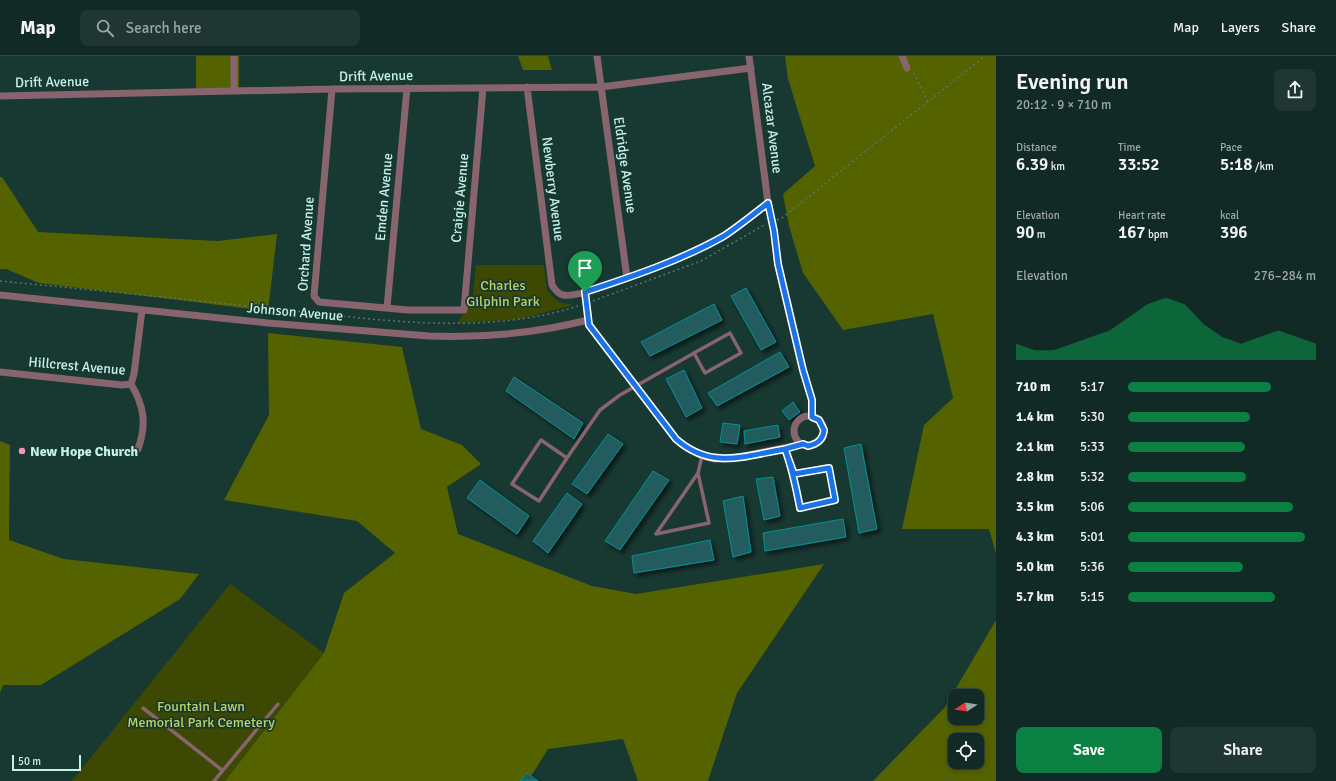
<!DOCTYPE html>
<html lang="en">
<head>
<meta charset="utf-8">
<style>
  :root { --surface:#122a26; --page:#1f3632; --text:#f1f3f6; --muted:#9ca7a7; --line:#314643; --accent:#0b8043 }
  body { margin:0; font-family:Signika,sans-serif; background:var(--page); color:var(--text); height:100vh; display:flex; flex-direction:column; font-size:15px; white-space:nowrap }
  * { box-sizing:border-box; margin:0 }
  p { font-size:13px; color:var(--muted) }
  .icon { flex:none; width:22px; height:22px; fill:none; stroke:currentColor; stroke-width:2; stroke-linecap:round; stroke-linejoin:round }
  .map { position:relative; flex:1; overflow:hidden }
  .details { display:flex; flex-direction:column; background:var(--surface); width:340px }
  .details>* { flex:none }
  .needle { width:26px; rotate:258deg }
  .controls { position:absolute; left:948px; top:633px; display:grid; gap:8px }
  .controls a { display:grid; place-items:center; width:36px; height:36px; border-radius:8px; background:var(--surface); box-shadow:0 2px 6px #0003,0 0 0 1px var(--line); font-size:20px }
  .scale { position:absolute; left:12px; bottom:10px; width:69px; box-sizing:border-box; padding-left:4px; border:2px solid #c4f2e7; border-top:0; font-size:11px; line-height:14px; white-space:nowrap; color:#c4f2e7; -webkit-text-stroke:3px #183832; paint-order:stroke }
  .pin { position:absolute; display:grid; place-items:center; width:34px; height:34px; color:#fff; margin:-41px -17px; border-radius:50% 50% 50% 0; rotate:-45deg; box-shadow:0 0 4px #0007 }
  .pin .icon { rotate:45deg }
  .round { display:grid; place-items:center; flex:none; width:42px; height:42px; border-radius:8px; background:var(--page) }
  .summary { display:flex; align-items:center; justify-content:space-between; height:68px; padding:0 20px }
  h1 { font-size:22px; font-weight:600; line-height:30px }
  .figures { display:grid; grid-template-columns:repeat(3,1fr); gap:6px; height:68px; padding:4px 20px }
  .figures div { display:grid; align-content:center }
  .figures b { font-size:17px; font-weight:600 }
  .figures small { font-size:11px; font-weight:400 }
  .figures p { font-size:11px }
  .chart { height:112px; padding:8px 20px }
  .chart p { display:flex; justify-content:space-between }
  .chart svg { width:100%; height:72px; margin-top:4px; fill:var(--accent); opacity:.7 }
  .primary-button { display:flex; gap:8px; margin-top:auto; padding:8px 20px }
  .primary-button a { flex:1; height:46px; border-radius:8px; background:var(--accent); color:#fff; font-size:16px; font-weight:600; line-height:46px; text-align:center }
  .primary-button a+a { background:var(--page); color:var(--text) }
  ul { padding:0 20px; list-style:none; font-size:13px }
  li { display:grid; grid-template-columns:64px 48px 1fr; align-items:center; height:30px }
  li i { height:10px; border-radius:5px; background:var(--accent) }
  header { display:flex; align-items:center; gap:24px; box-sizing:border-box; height:56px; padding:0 20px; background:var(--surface); border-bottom:1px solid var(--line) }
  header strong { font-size:19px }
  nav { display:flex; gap:22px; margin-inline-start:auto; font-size:14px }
  .search { width:280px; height:36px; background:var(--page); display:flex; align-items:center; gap:10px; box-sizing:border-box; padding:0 14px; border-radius:8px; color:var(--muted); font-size:15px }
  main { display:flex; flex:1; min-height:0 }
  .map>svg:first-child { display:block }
</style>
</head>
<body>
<header>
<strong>Map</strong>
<div class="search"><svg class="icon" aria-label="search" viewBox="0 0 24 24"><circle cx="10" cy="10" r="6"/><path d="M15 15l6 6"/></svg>Search here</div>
<nav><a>Map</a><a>Layers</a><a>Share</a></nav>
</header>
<main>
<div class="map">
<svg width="996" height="725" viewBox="0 0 996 725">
  <defs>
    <filter id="shadow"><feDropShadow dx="3" dy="3" stdDeviation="2" flood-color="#0009"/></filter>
  </defs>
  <rect width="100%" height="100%" fill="#183832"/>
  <path fill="#3d4802" d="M476,209H544L547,235L559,246L573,249L520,263L457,267L472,247Z
    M230,528L324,597L225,725H72Z"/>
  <path fill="#546200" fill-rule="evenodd" d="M196,0H239V33H196Z
    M518,0H548L552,14H523Z
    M785,0H996V498L989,473H902L924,369L953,342L933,258L843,274L803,217L789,170L783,138L815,110L788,23Z
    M0,121H2L38,176L218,185L277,178L268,255L39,227L6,213H0Z
    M268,277L402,291L421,373L462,389L481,408L447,431L458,478L592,530L636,538L824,508L737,637L708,725H638L623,683L548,693L528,725H225L324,597L344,537L395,497L357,465L224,444L269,359Z
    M0,385L10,389L9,484L64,503L199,518L180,543L41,629H3L0,637Z
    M996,564V725H873L945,651ZM955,640H977V662H955ZM955,684H977V706H955Z"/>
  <path fill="#215c5e" stroke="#069195" filter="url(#shadow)" d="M746,232L776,286L761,294L731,240Z
    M714,248L722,264L650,300L641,286Z
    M780,296L789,311L717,350L708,337Z
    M684,314L702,352L686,361L666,323Z
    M514,321L583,367L574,383L506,335Z
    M793,346L800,356L789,364L782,355Z
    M723,367L740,369L737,388L720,386Z
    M778,369L780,381L745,388L744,375Z
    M608,378L623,388L587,438L572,428Z
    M861,388L877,473L859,477L844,392Z
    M653,415L669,424L620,494L605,485Z
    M773,421L780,460L764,464L756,423Z
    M480,424L529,460L517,478L467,442Z
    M567,437L582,448L548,497L533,485Z
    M743,440L751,496L733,501L723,445Z
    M843,463L846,481L765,495L763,477Z
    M710,484L714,504L634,517L632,500Z
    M527,717L538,725H520Z"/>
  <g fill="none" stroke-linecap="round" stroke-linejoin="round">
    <path stroke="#52776f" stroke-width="1.5" stroke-dasharray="2 3" stroke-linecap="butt" d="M914,17L928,46
      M777,164L782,162L985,0
      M0,225C92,234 184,243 276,253C375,263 482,281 578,250
      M593,245L701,205L766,168"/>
    <path stroke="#88646f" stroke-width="3.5" d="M768,147L774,175L778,208L803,314L812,344V361
      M730,277L741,297L705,317L694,297Z
      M785,393L794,418L800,451L835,444L829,412L794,418
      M567,402L539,445L512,428L541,384L567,402L600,354L620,339L694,297
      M656,478L709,467L698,417
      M656,478L698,417L702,400
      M143,652L222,714
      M214,725L278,648"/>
    <path stroke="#88646f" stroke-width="7" d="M234,0V35
      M597,0L627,222
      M902,0L907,12
      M527,31L552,229C555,234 558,238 563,239C584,244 702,193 724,180C739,170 754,158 768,147L749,0
      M332,33L314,240L319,246L408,254H464L483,32
      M0,40L332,33L601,31L751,12
      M585,236L589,269L640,337L676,383L684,390L702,400L715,403H729L803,388
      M0,239L268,267L429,280C482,282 537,277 588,264
      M387,252L407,32
      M0,316L122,329L131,328
      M131,328L134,318L142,254
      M131,328C144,350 147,368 138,393
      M794 375a15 15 0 1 1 30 0a15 15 0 1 1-30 0Z"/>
  </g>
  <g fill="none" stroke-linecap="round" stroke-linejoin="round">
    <defs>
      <path id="route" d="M585,236L589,269L676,383C711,414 744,400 785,393L794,418L829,412L835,444L800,452C796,431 792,412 785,393L803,388L808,390C817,388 823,384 824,374L819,364L812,361V344L803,314L778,208L774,175L768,147C754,158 739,170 724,180C682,204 631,221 585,236"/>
    </defs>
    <use href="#route" stroke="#fff" stroke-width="8"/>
    <use href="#route" stroke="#1a73e8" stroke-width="5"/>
  </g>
  <circle fill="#f09ab6" stroke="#183832" stroke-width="1.5" cx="22" cy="395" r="4"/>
  <g text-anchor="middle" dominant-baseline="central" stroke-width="3.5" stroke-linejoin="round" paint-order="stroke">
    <g font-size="14" fill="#c4f2e7" stroke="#183832">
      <text transform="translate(376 20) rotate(-1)">Drift Avenue</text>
      <text transform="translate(52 26) rotate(-1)">Drift Avenue</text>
      <text transform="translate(772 72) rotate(83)">Alcazar Avenue</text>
      <text transform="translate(625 109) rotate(82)">Eldridge Avenue</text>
      <text transform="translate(553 133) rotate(83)">Newberry Avenue</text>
      <text transform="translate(384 141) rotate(-85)">Emden Avenue</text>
      <text transform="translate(460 142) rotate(-85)">Craigie Avenue</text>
      <text transform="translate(306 188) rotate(-86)">Orchard Avenue</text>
      <text transform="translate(295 256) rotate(5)">Johnson Avenue</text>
      <text transform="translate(77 310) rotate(5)">Hillcrest Avenue</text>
    </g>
    <g font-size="14" fill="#bdd262" stroke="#183832">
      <text x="503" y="229">Charles<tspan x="503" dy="16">Gilphin Park</tspan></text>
      <text x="201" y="650">Fountain Lawn<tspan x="201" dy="16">Memorial Park Cemetery</tspan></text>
    </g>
    <g font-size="14" font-weight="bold" fill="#c4f2e7" stroke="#183832" text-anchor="start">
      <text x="30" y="395">New Hope Church</text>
    </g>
  </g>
</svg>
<div class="controls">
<a><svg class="needle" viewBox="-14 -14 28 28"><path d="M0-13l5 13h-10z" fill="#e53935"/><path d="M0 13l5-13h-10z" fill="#9ca7a7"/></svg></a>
<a><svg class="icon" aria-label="locate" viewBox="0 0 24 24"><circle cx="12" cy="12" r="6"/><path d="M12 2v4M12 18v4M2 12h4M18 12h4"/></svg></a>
</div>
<div class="scale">50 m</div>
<div class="pin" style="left:585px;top:236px;background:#1e9e55"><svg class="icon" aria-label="arrive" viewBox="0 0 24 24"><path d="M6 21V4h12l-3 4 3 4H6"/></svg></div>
</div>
<section class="details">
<div class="summary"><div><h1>Evening run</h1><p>20:12 · 9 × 710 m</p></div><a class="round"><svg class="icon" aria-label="share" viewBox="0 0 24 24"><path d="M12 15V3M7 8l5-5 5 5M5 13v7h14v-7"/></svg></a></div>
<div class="figures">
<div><p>Distance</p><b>6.39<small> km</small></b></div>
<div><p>Time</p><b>33:52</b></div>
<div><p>Pace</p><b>5:18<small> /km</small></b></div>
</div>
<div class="figures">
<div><p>Elevation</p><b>90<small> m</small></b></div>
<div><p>Heart rate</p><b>167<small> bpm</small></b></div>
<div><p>kcal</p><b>396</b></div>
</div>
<div class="chart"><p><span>Elevation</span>276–284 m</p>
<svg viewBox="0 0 160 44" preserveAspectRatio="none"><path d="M0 44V34L10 38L20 38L30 34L40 30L50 26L60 18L70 10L80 6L90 10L100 22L110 30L120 34L130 30L140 26L150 30L160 34V44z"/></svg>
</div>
<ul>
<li><b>710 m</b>5:17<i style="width:76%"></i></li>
<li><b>1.4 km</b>5:30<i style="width:65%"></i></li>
<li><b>2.1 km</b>5:33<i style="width:62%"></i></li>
<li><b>2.8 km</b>5:32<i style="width:63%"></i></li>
<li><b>3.5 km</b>5:06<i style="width:88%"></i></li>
<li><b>4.3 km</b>5:01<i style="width:94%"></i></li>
<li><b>5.0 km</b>5:36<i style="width:61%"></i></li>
<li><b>5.7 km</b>5:15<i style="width:78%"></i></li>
</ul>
<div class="primary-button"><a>Save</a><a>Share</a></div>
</section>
</main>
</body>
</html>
